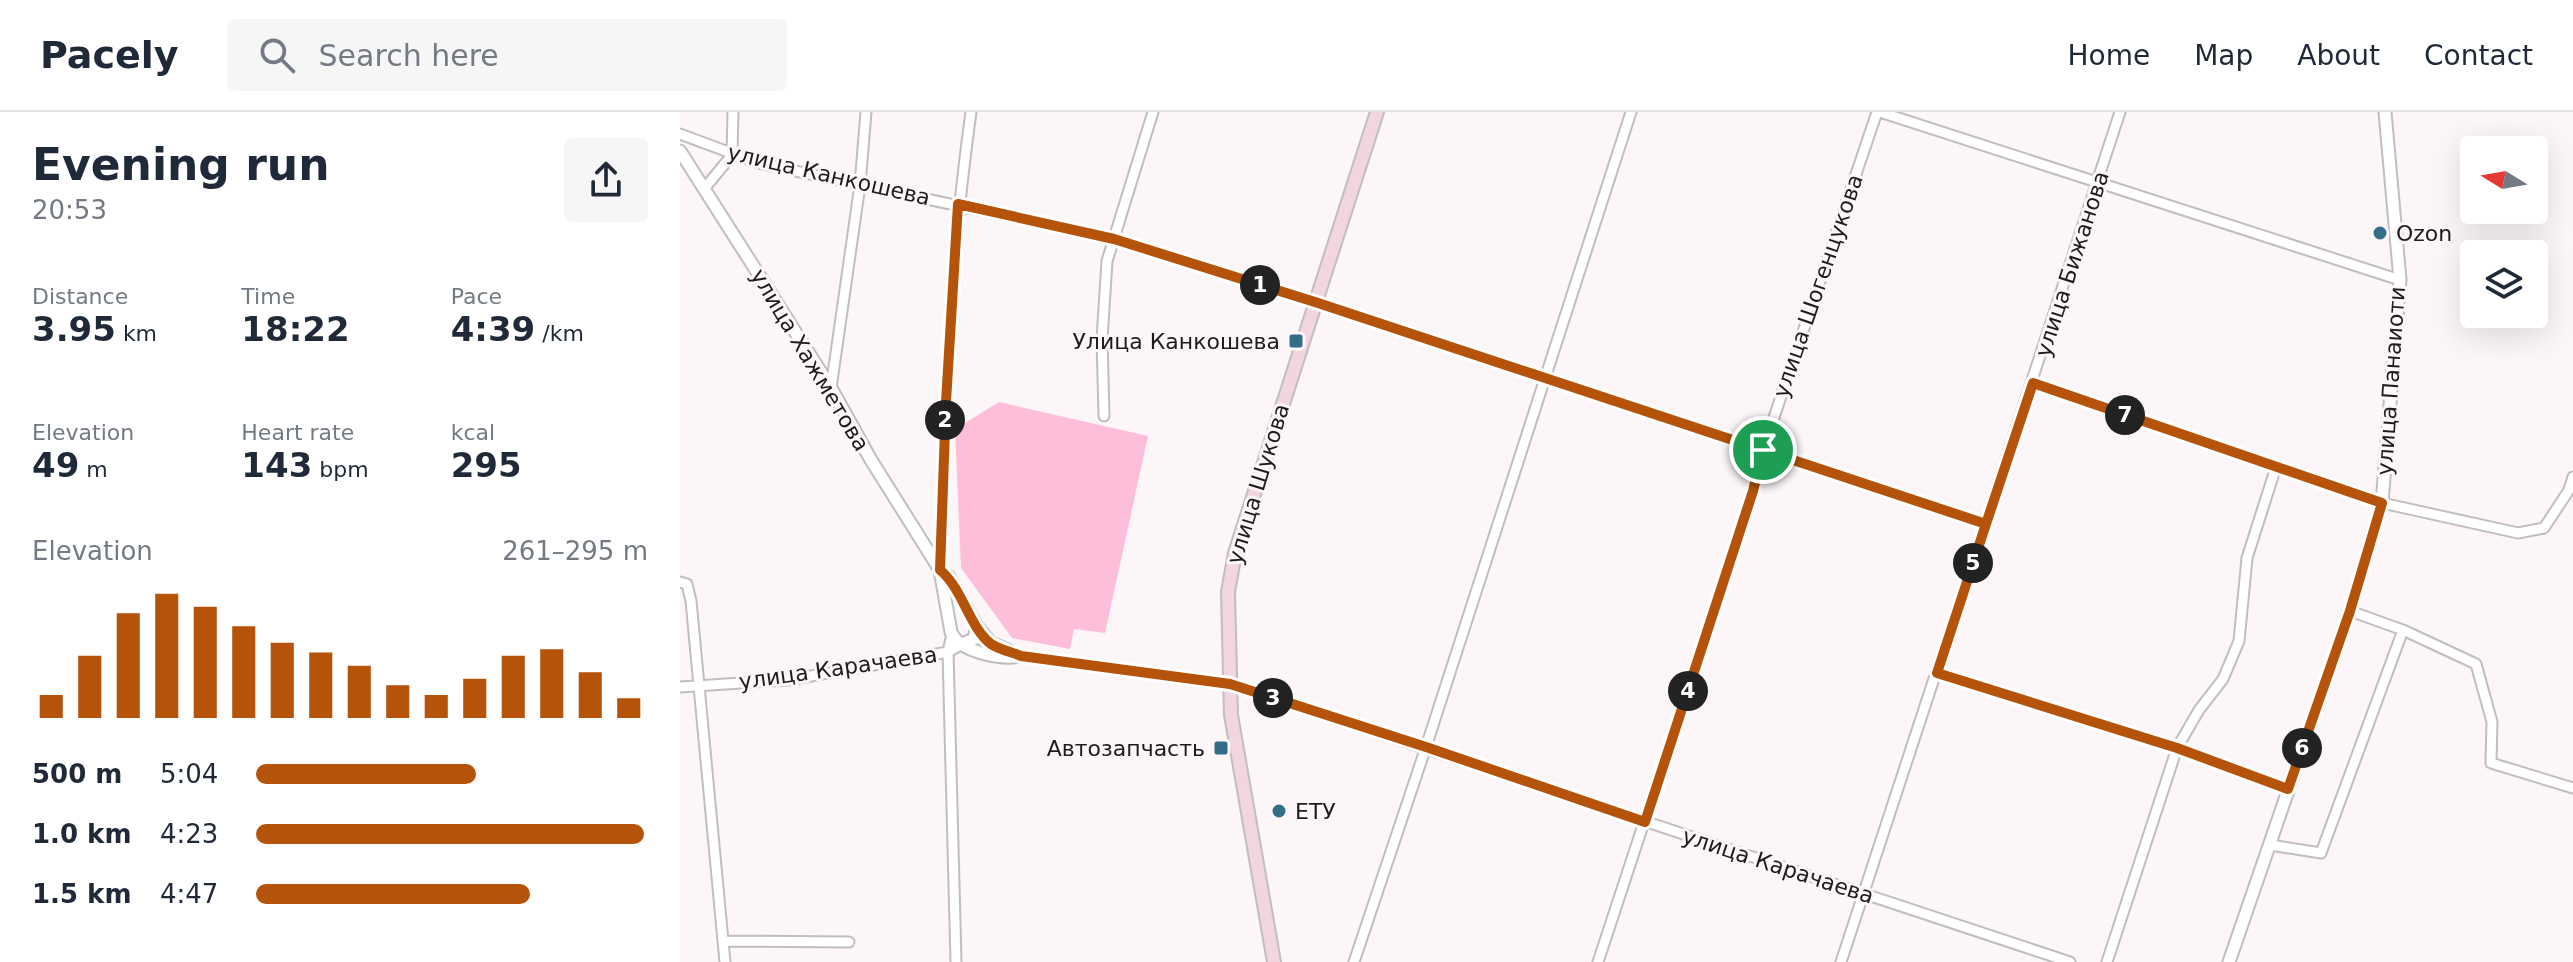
<!DOCTYPE html>
<html lang="en">
<head>
<meta charset="utf-8">
<style>
  :root { --surface:#fff; --page:#f6f6f7; --text:#1f2937; --muted:#747a83; --line:#e0e1e3; --accent:#b45309 }
  body { margin:0; font-family:"DejaVu Sans",sans-serif; background:var(--page); color:var(--text); height:100vh; display:flex; flex-direction:column; font-size:30px; white-space:nowrap }
  * { box-sizing:border-box; margin:0 }
  p { font-size:26px; color:var(--muted) }
  .icon { flex:none; width:44px; height:44px; fill:none; stroke:currentColor; stroke-width:2; stroke-linecap:round; stroke-linejoin:round }
  .map { position:relative; flex:1; overflow:hidden }
  .sheet { display:flex; flex-direction:column; background:var(--surface); width:680px }
  .sheet>* { flex:none }
  .needle { width:52px; rotate:281deg }
  .tools { position:absolute; left:1780px; top:24px; display:grid; gap:16px }
  .tools a { display:grid; place-items:center; width:88px; height:88px; border-radius:8px; background:var(--surface); box-shadow:0 8px 32px #0002; font-size:40px }
  .pin { position:absolute; display:grid; place-items:center; width:68px; height:68px; color:#fff; margin:-34px; border:4px solid #fff; border-radius:50%; box-shadow:0 2px 8px #0007 }
  .km { position:absolute; width:40px; height:40px; margin:-20px; border-radius:50%; background:#222; color:#fff; font-size:22px; line-height:40px; text-align:center }
  .round { display:grid; place-items:center; flex:none; width:84px; height:84px; border-radius:8px; background:var(--page) }
  .summary { display:flex; align-items:center; justify-content:space-between; height:136px; padding:0 32px }
  h1 { font-size:44px; font-weight:700; line-height:60px }
  .stats { display:grid; grid-template-columns:repeat(3,1fr); gap:12px; height:136px; padding:8px 32px }
  .stats div { display:grid; align-content:center }
  .stats b { font-size:34px; font-weight:700 }
  .stats small { font-size:22px; font-weight:400 }
  .stats p { font-size:22px }
  .chart { height:224px; padding:16px 32px }
  .chart p { display:flex; justify-content:space-between }
  .chart svg { width:100%; height:144px; margin-top:8px; stroke:var(--accent); stroke-width:6 }
  ul { padding:0 32px; list-style:none; font-size:26px }
  li { display:grid; grid-template-columns:128px 96px 1fr; align-items:center; height:60px }
  li i { height:20px; border-radius:10px; background:var(--accent) }
  header { display:flex; align-items:center; gap:48px; box-sizing:border-box; height:112px; padding:0 40px; background:var(--surface); border-bottom:2px solid var(--line) }
  header strong { font-size:38px }
  nav { display:flex; gap:44px; margin-inline-start:auto; font-size:28px }
  .search { width:560px; height:72px; background:var(--page); display:flex; align-items:center; gap:20px; box-sizing:border-box; padding:0 28px; border-radius:8px; color:var(--muted); font-size:30px }
  main { display:flex; flex:1; min-height:0 }
  .map>svg:first-child { display:block }
</style>
</head>
<body>
<header>
<strong>Pacely</strong>
<div class="search"><svg class="icon" aria-label="search" viewBox="0 0 24 24"><circle cx="10" cy="10" r="6"/><path d="M15 15l6 6"/></svg>Search here</div>
<nav><a>Home</a><a>Map</a><a>About</a><a>Contact</a></nav>
</header>
<main>
<section class="sheet">
<div class="summary"><div><h1>Evening run</h1><p>20:53</p></div><a class="round"><svg class="icon" aria-label="share" viewBox="0 0 24 24"><path d="M12 15V3M7 8l5-5 5 5M5 13v7h14v-7"/></svg></a></div>
<div class="stats">
<div><p>Distance</p><b>3.95<small> km</small></b></div>
<div><p>Time</p><b>18:22</b></div>
<div><p>Pace</p><b>4:39<small> /km</small></b></div>
</div>
<div class="stats">
<div><p>Elevation</p><b>49<small> m</small></b></div>
<div><p>Heart rate</p><b>143<small> bpm</small></b></div>
<div><p>kcal</p><b>295</b></div>
</div>
<div class="chart"><p><span>Elevation</span>261–295 m</p>
<svg viewBox="0 0 160 44" preserveAspectRatio="none"><path d="M5 44V37M15 44V25M25 44V12M35 44V6M45 44V10M55 44V16M65 44V21M75 44V24M85 44V28M95 44V34M105 44V37M115 44V32M125 44V25M135 44V23M145 44V30M155 44V38"/></svg>
</div>
<ul>
<li><b>500 m</b>5:04<i style="width:56%"></i></li>
<li><b>1.0 km</b>4:23<i style="width:99%"></i></li>
<li><b>1.5 km</b>4:47<i style="width:70%"></i></li>
</ul>
</section>
<div class="map">
<svg width="1893" height="850" viewBox="0 0 1893 850">
  <rect width="100%" height="100%" fill="#fcf6f8"/>
  <path fill="#fcbed8" d="M319,290L468,324L425,521L394,517L390,537L332,526L281,456L275,317Z"/>
  <g fill="none" stroke-linecap="round" stroke-linejoin="round">
    <defs>
      <path id="minor" d="M1200,0L1720,168
        M0,22L78,51L434,127L635,190L1306,412
        M24,77L52,43L53,0
        M1353,271L1702,391L1838,421L1864,416L1889,378L1893,365
        M151,276L180,73L186,0
        M424,304L422,227L427,149L473,0
        M260,458C263,305 270,151 291,0
        M0,470L7,472L11,489L45,850
        M1670,499L1723,518L1796,552L1812,610L1811,651L1893,676
        M272,522L268,540L276,850
        M1257,561L1497,636L1608,677
        M550,572L1390,850
        M0,575L108,568L268,540L282,532
        M1590,733L1641,741L1723,518
        M43,829L169,830
        M674,850L746,635L951,0
        M918,850L1073,379L1083,338L1197,0
        M1161,850L1440,0
        M1427,850L1497,636L1519,598L1543,567L1559,529L1567,446L1596,355"/>
      <path id="tertiary" d="M0,39L151,276L191,348L260,458L271,520C279,540 321,548 341,544L550,572
        M260,458L269,465L297,514L294,527L282,532
        M297,514L311,531L330,539
        M1549,850L1670,499L1702,391L1720,168L1705,0"/>
      <path id="secondary" d="M594,850L551,603L548,480L555,441L697,0"/>
    </defs>
    <use href="#minor" stroke="#c2bdbf" stroke-width="13"/>
    <use href="#tertiary" stroke="#c2bdbf" stroke-width="15"/>
    <use href="#secondary" stroke="#c2bdbf" stroke-width="16"/>
    <use href="#minor" stroke="#fff" stroke-width="9"/>
    <use href="#tertiary" stroke="#fff" stroke-width="11"/>
    <use href="#secondary" stroke="#f1d6e2" stroke-width="12"/>
  </g>
  <g fill="none" stroke-linecap="round" stroke-linejoin="round">
    <defs>
      <path id="route" d="M1083,338L635,190L434,127L278,92L266,290L260,458C283,477 289,515 311,532C320,538 332,540 341,544L550,572L746,635L965,710L1073,379L1083,338L1306,412L1257,561L1497,636L1608,677L1670,499L1702,391L1353,271L1306,412L1083,338"/>
    </defs>
    <use href="#route" stroke="#fff" stroke-width="16"/>
    <use href="#route" stroke="#b45309" stroke-width="10"/>
  </g>
  <g fill="#346d87" stroke="#fcf6f8" stroke-width="3">
    <circle cx="1700" cy="121" r="8"/>
    <rect x="608" y="221" width="16" height="16" rx="4"/>
    <rect x="533" y="628" width="16" height="16" rx="4"/>
    <circle cx="599" cy="699" r="8"/>
  </g>
  <g text-anchor="middle" dominant-baseline="central" stroke-width="6" stroke-linejoin="round" paint-order="stroke">
    <g font-size="22" fill="#1d1b1c" stroke="#fcf6f8">
      <text transform="translate(149 63) rotate(13)">улица Канкошева</text>
      <text transform="translate(1392 152) rotate(-72)">улица Бижанова</text>
      <text transform="translate(1138 174) rotate(-71)">улица Шогенцукова</text>
      <text transform="translate(130 248) rotate(59)">улица Хажметова</text>
      <text transform="translate(1711 269) rotate(-86)">улица Панаиоти</text>
      <text transform="translate(578 372) rotate(-73)">улица Шукова</text>
      <text transform="translate(158 556) rotate(-8)">улица Карачаева</text>
      <text transform="translate(1098 754) rotate(18)">улица Карачаева</text>
    </g>
    <g font-size="22" fill="#1d1b1c" stroke="#fcf6f8" text-anchor="start">
      <text x="1716" y="121">Ozon</text>
      <text x="600" y="229" text-anchor="end">Улица Канкошева</text>
      <text x="525" y="636" text-anchor="end">Автозапчасть</text>
      <text x="615" y="699">ЕТУ</text>
    </g>
  </g>
</svg>
<div class="tools">
<a><svg class="needle" viewBox="-14 -14 28 28"><path d="M0-13l5 13h-10z" fill="#e53935"/><path d="M0 13l5-13h-10z" fill="#747a83"/></svg></a>
<a><svg class="icon" aria-label="layers" viewBox="0 0 24 24"><path d="M12 4l9 5-9 5-9-5zM3 14l9 5 9-5"/></svg></a>
</div>
<div class="pin" style="left:1083px;top:338px;background:#1e9e55"><svg class="icon" aria-label="arrive" viewBox="0 0 24 24"><path d="M6 21V4h12l-3 4 3 4H6"/></svg></div>
<b class="km" style="left:580px;top:173px">1</b>
<b class="km" style="left:265px;top:308px">2</b>
<b class="km" style="left:593px;top:586px">3</b>
<b class="km" style="left:1008px;top:579px">4</b>
<b class="km" style="left:1293px;top:451px">5</b>
<b class="km" style="left:1622px;top:636px">6</b>
<b class="km" style="left:1445px;top:303px">7</b>
</div>
</main>
</body>
</html>
